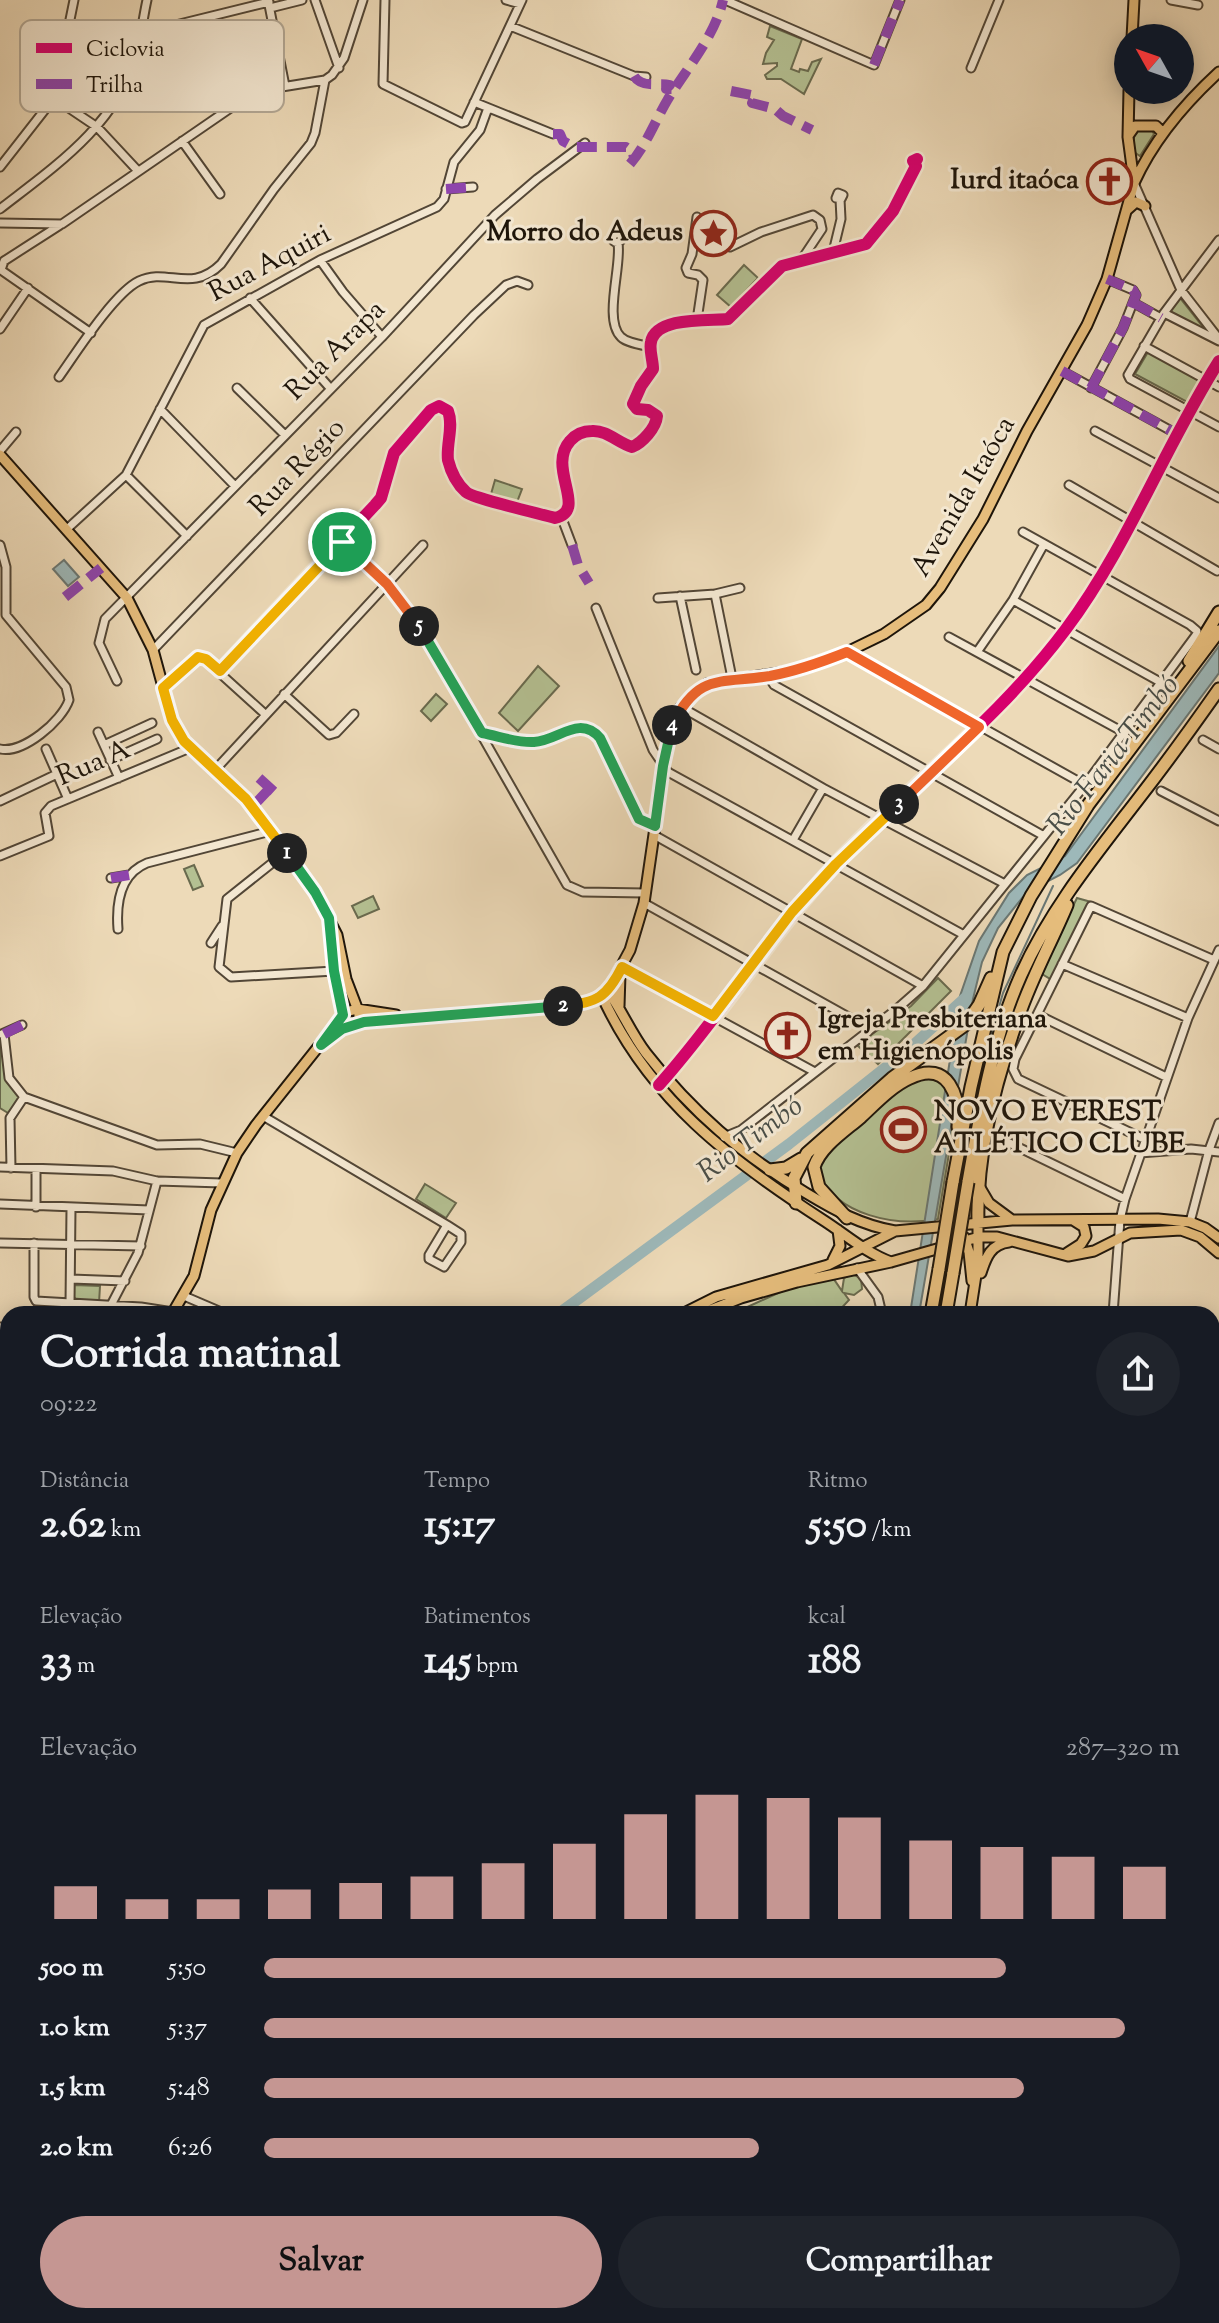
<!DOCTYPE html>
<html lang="pt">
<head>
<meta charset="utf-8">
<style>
  :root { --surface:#171b24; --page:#20242c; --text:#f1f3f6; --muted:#9ea1a6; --accent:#c59692 }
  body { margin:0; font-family:"Sorts Mill Goudy",serif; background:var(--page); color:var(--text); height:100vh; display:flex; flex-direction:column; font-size:30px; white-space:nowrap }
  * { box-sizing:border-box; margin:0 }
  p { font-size:26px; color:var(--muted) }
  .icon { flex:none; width:44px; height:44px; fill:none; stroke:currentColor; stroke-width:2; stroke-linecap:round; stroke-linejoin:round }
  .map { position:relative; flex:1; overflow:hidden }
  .panel { position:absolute; left:0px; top:1306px; width:1220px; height:1018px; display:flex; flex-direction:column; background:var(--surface); border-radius:24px 24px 0 0; box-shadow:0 4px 20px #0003 }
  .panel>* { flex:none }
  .needle { width:52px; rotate:310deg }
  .tools { position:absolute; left:1114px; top:24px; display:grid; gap:16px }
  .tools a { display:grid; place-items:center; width:80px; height:80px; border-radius:50%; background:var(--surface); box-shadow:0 4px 20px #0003; font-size:40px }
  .pin { position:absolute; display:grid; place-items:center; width:68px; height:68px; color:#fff; margin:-34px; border:4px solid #fff; border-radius:50%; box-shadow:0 2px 8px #0007 }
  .km { position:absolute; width:40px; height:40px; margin:-20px; border-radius:50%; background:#222; color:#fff; font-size:22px; line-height:40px; text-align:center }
  .round { display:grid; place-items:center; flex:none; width:84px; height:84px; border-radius:42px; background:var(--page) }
  .headline { display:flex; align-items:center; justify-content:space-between; height:136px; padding:0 40px }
  h1 { font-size:44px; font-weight:700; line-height:60px }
  .stats { display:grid; grid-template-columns:repeat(3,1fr); gap:12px; height:136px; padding:8px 40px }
  .stats div { display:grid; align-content:center }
  .stats b { font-size:40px; font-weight:700 }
  .stats small { font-size:22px; font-weight:400 }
  .stats p { font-size:22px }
  .chart { height:224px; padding:16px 40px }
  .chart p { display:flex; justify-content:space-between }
  .chart svg { width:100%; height:144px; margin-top:8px; stroke:var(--accent); stroke-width:6 }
  .cta { display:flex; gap:16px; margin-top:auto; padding:16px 40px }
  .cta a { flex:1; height:92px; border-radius:48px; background:var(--accent); color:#111; font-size:32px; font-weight:700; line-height:92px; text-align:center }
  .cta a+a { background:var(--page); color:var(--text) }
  ul { padding:0 40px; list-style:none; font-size:26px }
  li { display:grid; grid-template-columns:128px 96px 1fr; align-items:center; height:60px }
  li i { height:20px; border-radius:10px; background:var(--accent) }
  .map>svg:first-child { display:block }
</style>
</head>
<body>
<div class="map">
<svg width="1219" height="2323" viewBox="0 0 1219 2323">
  <rect width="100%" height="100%" fill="#eddab8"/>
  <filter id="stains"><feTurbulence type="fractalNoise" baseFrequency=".0025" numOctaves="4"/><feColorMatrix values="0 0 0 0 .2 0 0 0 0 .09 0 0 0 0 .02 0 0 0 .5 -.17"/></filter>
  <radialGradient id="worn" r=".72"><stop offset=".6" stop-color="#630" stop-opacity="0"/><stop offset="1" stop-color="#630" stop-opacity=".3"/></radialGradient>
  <path fill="#b4c092" stroke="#696a4e" stroke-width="2" d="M770,26L802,39L791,69L799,72L800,69L808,71L812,62L821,59L804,94L781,79H767L765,75L777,66V63L763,64L766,53L774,40L767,37Z
    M1137,130H1152L1154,134L1140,156L1134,152V134Z
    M744,265L758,278L731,307L717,295Z
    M1180,298L1207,332H1206L1170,312Z
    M1148,352L1202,381L1189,403L1135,374Z
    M495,480L522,489L517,502L491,494Z
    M538,666L559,686L518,731L499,713Z
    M436,694L447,704L431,721L421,711Z
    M194,865L203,886L193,890L184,869Z
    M373,896L379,909L358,918L352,906Z
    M1077,898L1091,902L1052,980L1042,974L1044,964Z
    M938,978L951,991L878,1064L857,1045L911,1006Z
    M0,1037L2,1038C5,1064 1,1076 20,1098L8,1113L0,1108Z
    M928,1077L944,1083L957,1106L938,1219C896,1227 837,1216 818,1173L825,1152L907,1083Z
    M425,1184L456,1203L446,1218L416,1199Z
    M852,1274L861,1278L862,1289L854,1295L844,1293L849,1300L836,1314H732L787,1289L833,1278L842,1291L844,1278Z
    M74,1285L100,1286L99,1303L73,1301Z
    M366,2316H494L510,2323H358Z"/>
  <path fill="#9db8b9" stroke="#6a7773" stroke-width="2" d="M64,560L79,577L68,586L53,569Z
    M1219,646V673L1077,863L1060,875L1027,892L998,928L982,962L973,999L919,1314H910L960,996L979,941L1009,893L1027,875L1065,856Z"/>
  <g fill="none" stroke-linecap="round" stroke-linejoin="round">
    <path stroke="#6a7773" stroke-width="2" d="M980,1073L1003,993L1053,886"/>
    <path stroke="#9db8b9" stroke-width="11" d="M558,1314L789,1144L910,1048L966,997
      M0,1954L8,1952
      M776,2316L779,2323"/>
    <defs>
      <path id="minor" d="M268,0L285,86
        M315,0L339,68
        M385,0L383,84L462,123L465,122L522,0
        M506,0L520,4
        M725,0L874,65L900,0
        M1171,0L1198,5
        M270,8L302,0
        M510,26L634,76L646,77
        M139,34L269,2
        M971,68L999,0
        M54,98L97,127L138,171
        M474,102L553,134
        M182,141L220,194
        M0,167L54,98L74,0
        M1134,183L1181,290L1219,339
        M446,189L473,187
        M838,193L843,195L841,199L836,198Z
        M0,209C54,167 117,125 136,55C141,37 143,18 147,0
        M0,223L62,224L248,96L257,91L325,80L332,75L344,58L363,0
        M60,225L4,261L1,270L91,333
        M612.5 238a4.5 4.5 0 1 1 9 0a4.5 4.5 0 1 1-9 0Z
        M1219,240L1164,313L1128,375L1130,379L1219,427
        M618,243C622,265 603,320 621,337C627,343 642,345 651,347
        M730,247L761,232L813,215L820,220L822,229L802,259
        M833,252L841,219L840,199
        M320,260L343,292L382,337
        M250,298L330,388
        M1134,303L1161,318
        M1164,313L1219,341
        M697,320L703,280L698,275L688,273L686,268L692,254L697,217
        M0,329L28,288
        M1144,346L1219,387
        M1062,371L1177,434
        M59,377C76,353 114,293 139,281C167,267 191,294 221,264L274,189L311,143L315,133L325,80
        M237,388L285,435
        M1091,388L1123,328L1136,295L1133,290L1107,279
        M160,409L235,486
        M1095,431L1219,498
        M0,451L16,432
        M126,475L187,536
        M1069,485L1217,571
        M561,516L572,545
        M67,529L126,475L204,325L320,260L437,207L444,199L454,162L480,130L488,108
        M342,542L387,584L417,622L567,885L583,892L645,893
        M0,545L6,567V615L66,687L69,700C62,721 23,754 0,749
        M715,594L732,678
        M680,596L696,670
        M658,598L715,594L740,588
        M1013,600L1162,683
        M596,608L653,750L668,772L964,935
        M949,637L1125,733
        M153,650L474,315L506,285L517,281L528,285
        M847,652L1085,785
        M977,652L1013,600L1044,544
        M220,671L375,505L381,498L394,453L431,410L439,406L448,411C454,426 446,444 448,460C451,472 457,484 466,492C472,498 541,514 555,518C589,510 546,468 570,441C575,435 583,431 592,431C607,430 618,443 632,447C642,443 656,428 657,416L648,410L637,409L633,404L641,386L653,369C653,360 649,350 651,342C656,316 710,321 728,319L782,266L866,244L893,211L916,166L913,161L917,159
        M768,676L774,685L1044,836
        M117,681L99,643L105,619L382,337L495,215L537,179L585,143
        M163,688L194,660L202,657L265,714
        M284,694L329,735L336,733L354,714
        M681,707L823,788L1005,884
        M98,732L119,778
        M482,733C498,736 516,743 534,742C558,741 579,714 600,738L639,819L655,826
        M1203,740L1219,749
        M104,745L152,723
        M46,749L68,799
        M110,760L157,739
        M215,770L423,545
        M1161,791L1219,821
        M0,801L57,774
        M654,835L923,986
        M793,840L823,788
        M286,852L227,899L219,967L231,977L334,971
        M0,856L49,836L45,813L51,806L190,748
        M111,878L129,875
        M644,903L870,1029
        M118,929C116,903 120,874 147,863L271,831
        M211,943L222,926
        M1062,964L1188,1018
        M622,967L815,1072
        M1038,1015L1166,1077
        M2,1034L22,1025
        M4,1034L9,1078L24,1097L157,1145L200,1144L237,1153
        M659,1085C721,1016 769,936 833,867C909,786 999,719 1066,629C1128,546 1164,448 1219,361
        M263,1116L447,1225L461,1234V1242L444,1267L429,1259V1255L447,1225
        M724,1137L741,1130L898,1008L923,986L1085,785L1196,635L1197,631L1190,625L1023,532
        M999,1138L1125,1199
        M1144,1139L1018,1079L1013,1069L1015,1059L1091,906L1214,960
        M1140,1153L1191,1149L1219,1152
        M0,1167L113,1171L157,1181L222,1183
        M11,1168L10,1118L24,1097
        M0,1204L149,1210
        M36,1207V1169
        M1190,1222L1209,1150L1219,1123
        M0,1243L141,1246
        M34,1243V1297L36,1301L141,1307L173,1312
        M857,1268L878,1297L882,1314
        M71,1279L125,1281
        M184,1296L226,1314
        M70,1304L71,1208
        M110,1307L138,1253L157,1181
        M1113,1314L1120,1220L1125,1199L1188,1018L1219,950
        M0,1327H8
        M0,1406H8
        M1212,1495L1219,1496
        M1212,1533L1219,1527
        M0,1575L8,1572
        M0,1604L8,1601
        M0,1640L8,1637
        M1212,1676L1219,1677
        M0,1945L8,1943
        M0,1965L8,1963
        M1212,2069L1219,2070
        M1212,2242L1219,2244
        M705,2316L706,2323
        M753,2316L754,2323
        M810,2316V2323
        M59,2323L62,2316
        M196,2323L197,2316
        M329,2323L337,2316
        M860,2323L933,2316
        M994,2323V2316"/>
      <path id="major" d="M1132,38L1134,0
        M1129,90L1128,137L1134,182
        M1128,136L1135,126H1156L1163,133
        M1127,210L1136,202L1145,206
        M0,455L127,598L153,650L172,720L180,736L190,748L249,802L315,892L337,935L346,979L359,1013V1023
        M329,922L334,971L344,1018
        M608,991C622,1011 631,1033 646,1053C692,1112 742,1155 806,1193C836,1211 861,1225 895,1231
        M602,996C649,1099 730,1160 823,1220C845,1234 866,1253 891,1262
        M619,1006L620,974
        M321,1045L342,1029L359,1023L578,1005L595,1000L608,991L630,950L644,903L668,738L681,707L707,684L791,671L847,652L884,634L926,605L940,588L983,519L1027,431L1087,325L1107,279L1134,183C1154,139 1184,104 1219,72
        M979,1186L989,1203L1012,1220
        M964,1237L969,1252L972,1281
        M1067,1253L1081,1244L1086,1236L1084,1227L1073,1220
        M833,1260L840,1246L838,1230
        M981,1273C986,1257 991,1244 1009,1242
        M172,1314L194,1276L211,1210L237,1153L256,1125L346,1012L357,1009L396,1015
        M682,1314L716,1297L828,1265L895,1231L1012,1220L1158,1219L1190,1222L1205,1228L1219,1238
        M700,1314L741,1298L797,1282L891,1262L979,1237H997L1068,1256L1094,1251L1130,1233L1181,1230L1200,1237L1219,1253
        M970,1314L978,1262V1222
        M1212,1917L1219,1914
        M1212,1929L1219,1926
        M1212,1961L1219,1958
        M1212,2163L1219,2150
        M0,2168L8,2166
        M1212,2197L1219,2184
        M0,2280L8,2281
        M1184,2316V2323
        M265,2323L273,2316
        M346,2323L354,2316
        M1169,2323V2316"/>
      <path id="highway" d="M1189,661L1219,612
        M770,1170L786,1168L801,1159
        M953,1182L971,1087L1003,952L1031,896L1088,805L1219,631
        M968,1182C980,1113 992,1040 1021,975C1050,910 1096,854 1139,798C1167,762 1193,726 1219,689
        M796,1203L794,1178L807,1153L892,1078L965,1025L979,1005L991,978
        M847,1218L819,1187L814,1167C821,1146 845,1131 861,1117C876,1103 892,1086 910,1078C949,1059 960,1097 958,1127
        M978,1222C976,1153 995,1082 1018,1018C1031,979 1051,943 1067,905
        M931,1314L939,1269
        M946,1314L953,1273
        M768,2316L770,2323
        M790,2316L792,2323
        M802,2316L803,2323"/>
    </defs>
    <use href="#minor" stroke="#524636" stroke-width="11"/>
    <use href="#major" stroke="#1e150a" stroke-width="13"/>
    <use href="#highway" stroke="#1e150a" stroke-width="15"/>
    <use href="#minor" stroke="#f3e7d1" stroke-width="7"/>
    <use href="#major" stroke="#e6bd7c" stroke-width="9"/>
    <use href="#highway" stroke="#e6bd7c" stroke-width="11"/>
    <path stroke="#1e150a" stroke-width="2" stroke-dasharray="14 14" stroke-linecap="butt" d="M1212,1947L1219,1944
      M1212,2013L1219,2003
      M288,2323L296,2316
      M1054,2323L1057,2316"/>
    <defs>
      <path id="highway-bridge" d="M939,1269L953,1182
        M953,1273L968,1182"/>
    </defs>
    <use href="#highway-bridge" stroke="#1e150a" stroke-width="15" stroke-linecap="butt"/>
    <use href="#highway-bridge" stroke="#e6bd7c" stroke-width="11"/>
    <path stroke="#8e44ad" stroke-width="10" stroke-dasharray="20 10" stroke-linecap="butt" d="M874,65L900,0
      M634,76C642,89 657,82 670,85L666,89H673
      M731,91L756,96L752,103L775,109L783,116L812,130
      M553,134H560L563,141L574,147H626L633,152L634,159
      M630,164C647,144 655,121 668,99C687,68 715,36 723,0
      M446,189L473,187
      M1134,303L1161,318
      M1062,371L1177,434
      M1091,388L1123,328L1136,295L1133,290L1107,279
      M572,545L578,565L589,583
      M65,597L101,568
      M259,778L280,797
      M253,806L270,788
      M111,878L129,875
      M4,1034L22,1025
      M0,1604L8,1601
      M0,1640L8,1637"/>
    <defs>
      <path id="cycleway" d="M220,671L375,505L381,498L394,453L431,410L439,406L448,411C454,426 446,444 448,460C451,472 457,484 466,492C472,498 541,514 555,518C589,510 546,468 570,441C575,435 583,431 592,431C607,430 618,443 632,447C642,443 656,428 657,416L648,410L637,409L633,404L641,386L653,369C653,360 649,350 651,342C656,316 710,321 728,319L782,266L866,244L893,211L916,166L913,161L917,159
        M659,1085C721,1016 769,936 833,867C909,786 999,719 1066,629C1128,546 1164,448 1219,361"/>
    </defs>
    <use href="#cycleway" stroke="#f3e7d1" stroke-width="17"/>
    <use href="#cycleway" stroke="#d6006c" stroke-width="12"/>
  </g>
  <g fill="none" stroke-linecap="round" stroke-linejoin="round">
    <defs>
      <path id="split-1" d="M287,853L246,799L184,741L172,720L163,688L198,657L206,659L220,671L342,542"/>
      <path id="split-2" d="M287,853L315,892L329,918L334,971L343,1015L321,1045L342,1029L364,1022L563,1006"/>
      <path id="split-3" d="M563,1006C597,1003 607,997 622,967L713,1016L792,912L836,864L899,804"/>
      <path id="split-4" d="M672,725C699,672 720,684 770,676C796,671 822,662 847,652L979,727L899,804"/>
      <path id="split-5" d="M419,626L482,733C499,736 516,743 534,742C558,741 579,714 600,738L639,819L655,826L663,766L672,725"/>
      <path id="split-6" d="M342,542L387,584L419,626"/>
    </defs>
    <use href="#split-1" stroke="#fff" stroke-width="16"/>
    <use href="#split-2" stroke="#fff" stroke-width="16"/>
    <use href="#split-3" stroke="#fff" stroke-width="16"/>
    <use href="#split-4" stroke="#fff" stroke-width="16"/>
    <use href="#split-5" stroke="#fff" stroke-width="16"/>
    <use href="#split-6" stroke="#fff" stroke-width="16"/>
    <use href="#split-1" stroke="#f5b400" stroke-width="10"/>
    <use href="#split-2" stroke="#22a559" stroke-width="10"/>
    <use href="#split-3" stroke="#f5b400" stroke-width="10"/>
    <use href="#split-4" stroke="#f0652b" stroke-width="10"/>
    <use href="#split-5" stroke="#22a559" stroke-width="10"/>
    <use href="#split-6" stroke="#f0652b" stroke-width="10"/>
  </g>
  <defs>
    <symbol id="church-ring" viewBox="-11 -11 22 22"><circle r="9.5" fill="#f3e7d1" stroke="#8f2418" stroke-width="1.5"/><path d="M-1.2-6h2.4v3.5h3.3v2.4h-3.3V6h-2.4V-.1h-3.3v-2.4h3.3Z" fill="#8f2418"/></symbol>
    <symbol id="sight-ring" viewBox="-11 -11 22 22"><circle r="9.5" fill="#f3e7d1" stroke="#8f2418" stroke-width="1.5"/><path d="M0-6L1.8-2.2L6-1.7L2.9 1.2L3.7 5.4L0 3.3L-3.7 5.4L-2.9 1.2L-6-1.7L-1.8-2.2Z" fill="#8f2418"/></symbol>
    <symbol id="stadium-ring" viewBox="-11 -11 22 22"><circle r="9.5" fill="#f3e7d1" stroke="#8f2418" stroke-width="1.5"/><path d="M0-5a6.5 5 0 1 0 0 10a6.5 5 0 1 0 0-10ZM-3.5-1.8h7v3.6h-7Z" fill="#8f2418"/></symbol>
  </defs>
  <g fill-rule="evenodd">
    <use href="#church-ring" x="1084" y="156" width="51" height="51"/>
    <use href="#sight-ring" x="688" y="208" width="51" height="51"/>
    <use href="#church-ring" x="762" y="1010" width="51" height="51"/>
    <use href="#stadium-ring" x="878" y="1104" width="51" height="51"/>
  </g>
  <g text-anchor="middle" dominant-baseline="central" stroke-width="6" stroke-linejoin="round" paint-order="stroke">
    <g font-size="28" font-weight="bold" fill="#1e150a" stroke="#f3e7d1" text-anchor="end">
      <text x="1079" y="181">Iurd itaóca</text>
      <text x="683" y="233">Morro do Adeus</text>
      <text x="818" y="1020" text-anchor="start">Igreja Presbiteriana<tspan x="818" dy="32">em Higienópolis</tspan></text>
      <text x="934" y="1113" text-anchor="start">NOVO EVEREST<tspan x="934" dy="32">ATLÉTICO CLUBE</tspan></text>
    </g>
    <g font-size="28" fill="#1e150a" stroke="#f3e7d1">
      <text transform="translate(270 264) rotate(-28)">Rua Aquiri</text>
      <text transform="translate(336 351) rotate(-45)">Rua Arapa</text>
      <text transform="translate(298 468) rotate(-46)">Rua Régio</text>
      <text transform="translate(964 497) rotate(-60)">Avenida Itaóca</text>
      <text transform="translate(94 764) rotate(-23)">Rua A</text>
    </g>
    <g font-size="30" font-style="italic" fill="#4a4e47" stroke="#f3e7d1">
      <text transform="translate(1114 756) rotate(-52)">Rio Faria-Timbó</text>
      <text transform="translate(751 1140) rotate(-37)">Rio Timbó</text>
    </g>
  </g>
  <rect x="20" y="20" width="264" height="92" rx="12" fill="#f3e7d1" stroke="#b3a895" stroke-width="2"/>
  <rect x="36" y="43" width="36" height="10" fill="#d6006c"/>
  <rect x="36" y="79" width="36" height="10" fill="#8e44ad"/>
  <g font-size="22" fill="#1e150a">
    <text x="86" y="56">Ciclovia</text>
    <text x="86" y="92">Trilha</text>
  </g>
  <rect width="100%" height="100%" filter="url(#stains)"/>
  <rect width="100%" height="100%" fill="url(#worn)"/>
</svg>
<div class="tools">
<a><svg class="needle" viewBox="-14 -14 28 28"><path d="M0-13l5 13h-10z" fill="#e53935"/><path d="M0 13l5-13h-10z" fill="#9ea1a6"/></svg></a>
</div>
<div class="pin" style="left:342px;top:542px;background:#1e9e55"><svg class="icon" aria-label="arrive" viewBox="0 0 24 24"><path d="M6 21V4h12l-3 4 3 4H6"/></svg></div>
<b class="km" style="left:287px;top:853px">1</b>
<b class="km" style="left:563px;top:1006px">2</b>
<b class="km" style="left:899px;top:804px">3</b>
<b class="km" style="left:672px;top:725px">4</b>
<b class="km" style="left:419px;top:626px">5</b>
<section class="panel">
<div class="headline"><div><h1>Corrida matinal</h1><p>09:22</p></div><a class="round"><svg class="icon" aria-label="share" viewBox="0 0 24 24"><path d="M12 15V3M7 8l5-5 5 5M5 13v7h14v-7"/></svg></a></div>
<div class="stats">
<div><p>Distância</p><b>2.62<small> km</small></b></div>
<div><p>Tempo</p><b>15:17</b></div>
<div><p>Ritmo</p><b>5:50<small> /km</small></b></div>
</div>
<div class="stats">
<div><p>Elevação</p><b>33<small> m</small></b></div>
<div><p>Batimentos</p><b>145<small> bpm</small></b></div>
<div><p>kcal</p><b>188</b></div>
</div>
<div class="chart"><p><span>Elevação</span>287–320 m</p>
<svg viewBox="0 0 160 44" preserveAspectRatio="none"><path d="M5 44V34M15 44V38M25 44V38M35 44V35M45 44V33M55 44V31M65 44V27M75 44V21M85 44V12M95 44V6M105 44V7M115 44V13M125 44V20M135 44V22M145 44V25M155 44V28"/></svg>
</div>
<ul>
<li><b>500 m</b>5:50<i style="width:81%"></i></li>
<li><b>1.0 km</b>5:37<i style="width:94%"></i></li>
<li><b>1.5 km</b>5:48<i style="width:83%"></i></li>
<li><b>2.0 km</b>6:26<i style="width:54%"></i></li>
</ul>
<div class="cta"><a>Salvar</a><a>Compartilhar</a></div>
</section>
</div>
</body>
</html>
